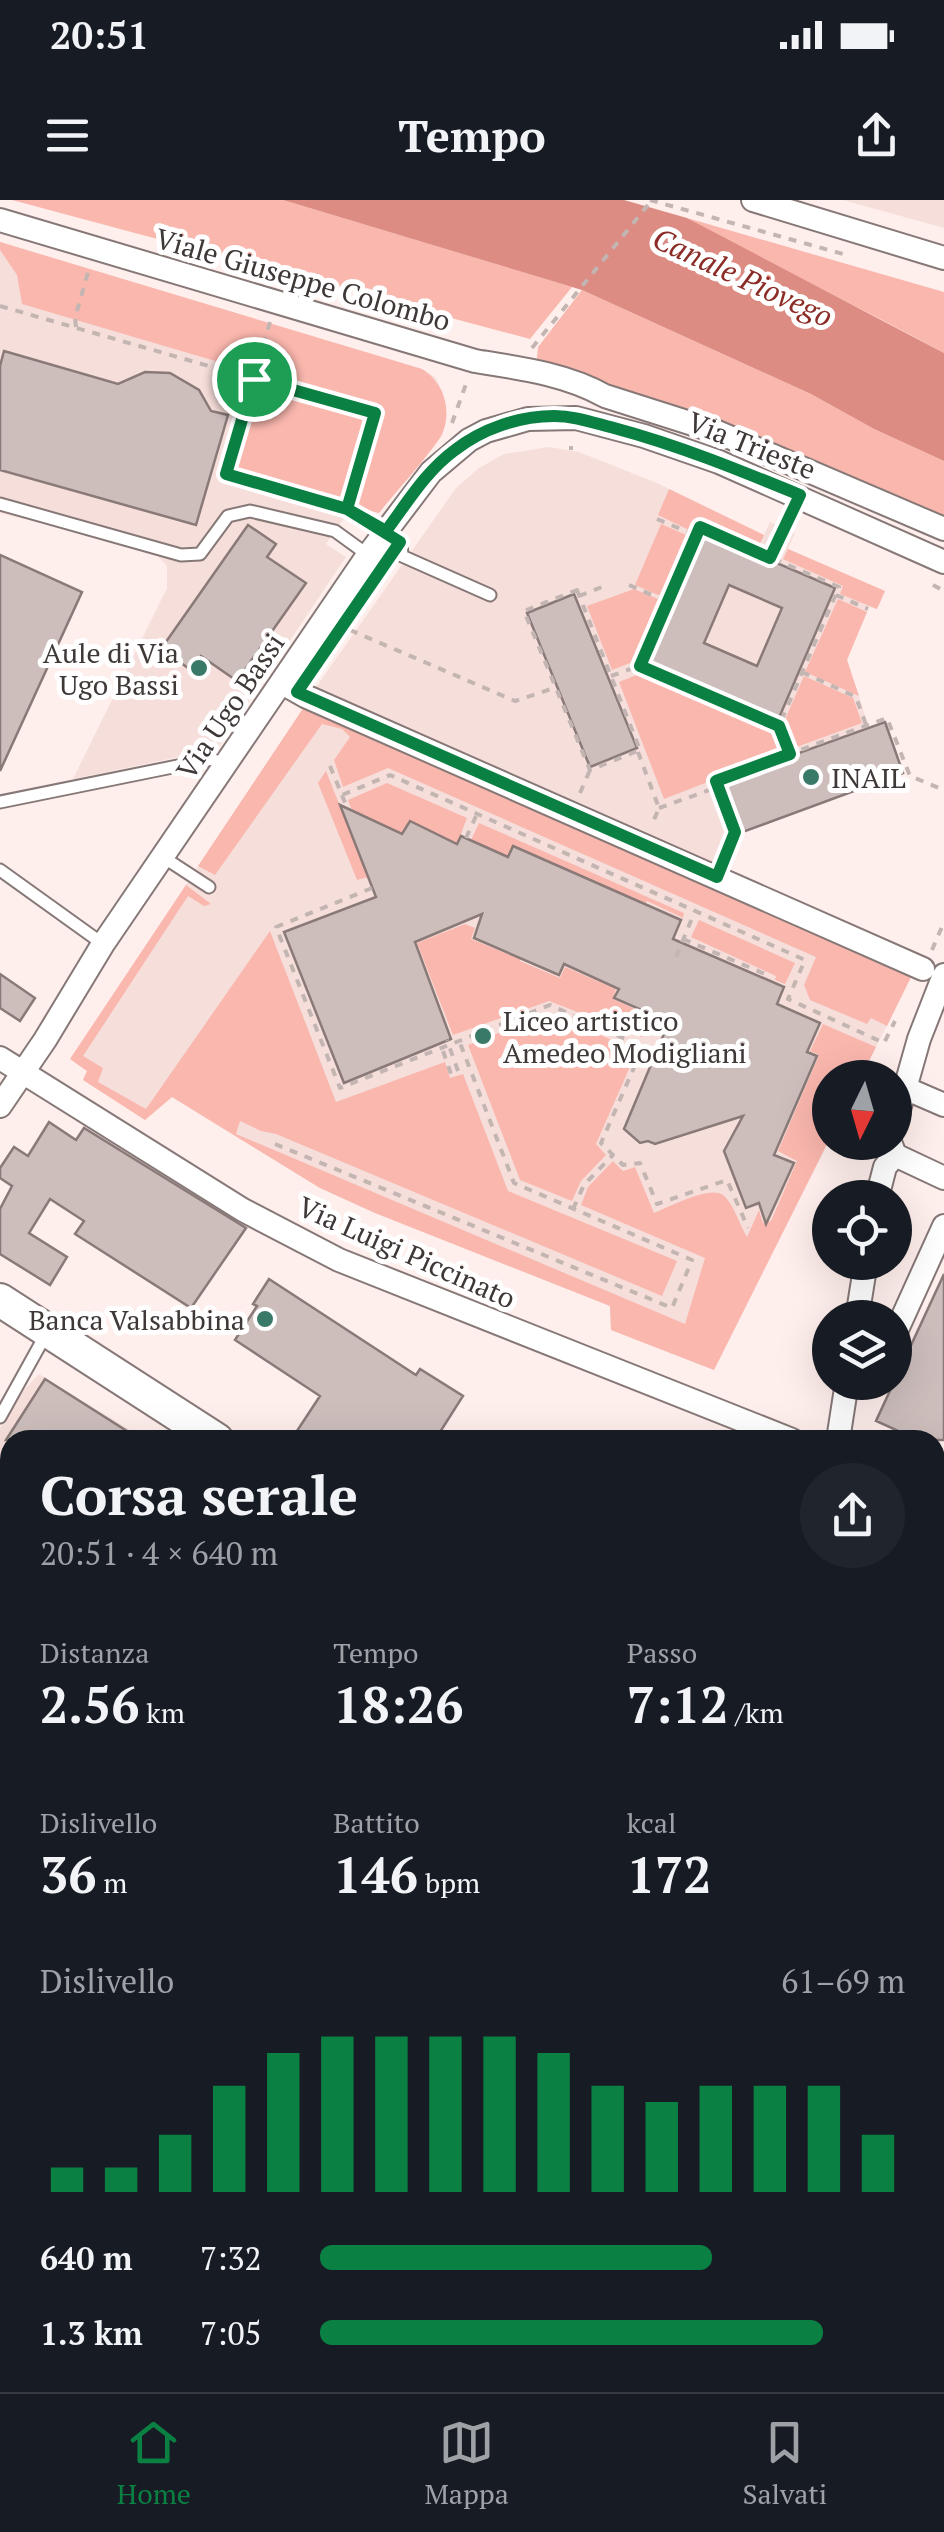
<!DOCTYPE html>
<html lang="it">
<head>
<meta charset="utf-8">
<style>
  :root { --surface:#171b24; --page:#20242c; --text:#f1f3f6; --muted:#9ea1a6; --line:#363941; --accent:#0b8043 }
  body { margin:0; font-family:"PT Serif",serif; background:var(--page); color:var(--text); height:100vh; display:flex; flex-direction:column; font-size:38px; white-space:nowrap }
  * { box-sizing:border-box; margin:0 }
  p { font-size:32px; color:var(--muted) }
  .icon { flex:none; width:55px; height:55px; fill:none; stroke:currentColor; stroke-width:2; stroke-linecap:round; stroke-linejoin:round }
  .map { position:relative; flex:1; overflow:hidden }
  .drawer { position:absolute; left:0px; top:1230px; width:945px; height:962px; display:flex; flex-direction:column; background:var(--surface); border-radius:30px 30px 0 0; box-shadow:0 10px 40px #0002 }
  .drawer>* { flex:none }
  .needle { width:65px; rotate:185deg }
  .fabs { position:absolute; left:812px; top:860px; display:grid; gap:20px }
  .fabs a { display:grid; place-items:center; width:100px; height:100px; border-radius:50%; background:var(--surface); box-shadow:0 10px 40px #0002; font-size:50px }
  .pin { position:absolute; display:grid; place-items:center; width:85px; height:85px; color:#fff; margin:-42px; border:5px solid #fff; border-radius:50%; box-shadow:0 2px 10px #0007 }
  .round { display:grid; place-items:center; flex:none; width:105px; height:105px; border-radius:52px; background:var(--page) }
  .head { display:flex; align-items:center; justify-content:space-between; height:170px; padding:0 40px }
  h1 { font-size:55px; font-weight:600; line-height:75px }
  .figures { display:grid; grid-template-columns:repeat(3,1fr); gap:15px; height:170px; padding:10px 40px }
  .figures div { display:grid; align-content:center }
  .figures b { font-size:50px; font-weight:600 }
  .figures small { font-size:28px; font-weight:400 }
  .figures p { font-size:28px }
  .chart { height:280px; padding:20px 40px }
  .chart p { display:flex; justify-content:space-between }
  .chart svg { width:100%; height:180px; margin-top:10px; stroke:var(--accent); stroke-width:6 }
  ul { padding:0 40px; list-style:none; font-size:32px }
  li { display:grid; grid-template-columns:160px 120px 1fr; align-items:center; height:75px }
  li i { height:25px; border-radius:12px; background:var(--accent) }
  .status { display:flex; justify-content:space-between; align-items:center; height:70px; padding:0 50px; background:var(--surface); direction:ltr }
  .status svg { height:28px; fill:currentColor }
  header { display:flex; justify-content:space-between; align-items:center; height:130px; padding:0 40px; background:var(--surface); font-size:45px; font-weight:600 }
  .tabs { display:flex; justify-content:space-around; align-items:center; height:140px; border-top:2px solid var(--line); background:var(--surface); font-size:28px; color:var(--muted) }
  .tabs a { display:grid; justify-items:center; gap:5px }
  .tabs .selected { color:var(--accent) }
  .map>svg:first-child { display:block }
</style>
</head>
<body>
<div class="status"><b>20:51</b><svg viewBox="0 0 49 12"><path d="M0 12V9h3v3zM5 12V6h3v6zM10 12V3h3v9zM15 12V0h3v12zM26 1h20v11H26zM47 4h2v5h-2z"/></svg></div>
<header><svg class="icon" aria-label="menu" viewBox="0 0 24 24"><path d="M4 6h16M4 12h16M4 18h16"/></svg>Tempo<svg class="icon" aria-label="share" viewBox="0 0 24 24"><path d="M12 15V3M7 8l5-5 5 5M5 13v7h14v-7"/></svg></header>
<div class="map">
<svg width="944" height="2192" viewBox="0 0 944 2192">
  <rect width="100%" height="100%" fill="#ffefec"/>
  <path fill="#f6dedb" d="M843,0H944V28Z
    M0,42L422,169L435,177L442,191L446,207L442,236L379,313L353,306L347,314L326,344L346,357L217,549L73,579L167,388V366L153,351L0,313Z
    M549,247L579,252L657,283L764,335L770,322L795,333L788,349L885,391L877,409L869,407L847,460L869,527L722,581L740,633L722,674L561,603L563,596L314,490L456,288L479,268L504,254Z
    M306,504L913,773L861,877L830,878V939L714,1170L611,1130L610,1106L375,1013L320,988L172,897L145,920L83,880L87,871L70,859Z
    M39,1174L146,1240H10V2182L308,2183L302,2192H0V1228L23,1191Z
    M343,2182H856V2192H336Z"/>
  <path fill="#fab7ae" d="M12,0H283L572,87L530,139Z
    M687,18L944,92V153C859,106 772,66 687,18Z
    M0,42L422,169C443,182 452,208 443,232C437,247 392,296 379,313L353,306L382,210L22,104L17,75L0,50Z
    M582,90L811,194L874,229L944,261V317L845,273L737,232L536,167L538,147Z
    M259,185L369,217L344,303L234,271Z
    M669,289L764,335L758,348L698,322L693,332L658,315Z
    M661,324L691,337L665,398L635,385Z
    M788,349L885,391L877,409L840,394L843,386L783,359Z
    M634,389L663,401L638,460L612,470L587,406Z
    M838,399L867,412L847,460L859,496L805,472Z
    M644,472L771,528L780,554L664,599L619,482Z
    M804,476L853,498L862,523L794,548L783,524Z
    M306,504L913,773L887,826L871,818L867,824L810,800L804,785L816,757L388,568L343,587L334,560L350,537L342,529L322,524L215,675L198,666Z
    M326,571L368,677L357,680L318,583Z
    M387,583L467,618L457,644L410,621L402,634L352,611L348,600Z
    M479,623L684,713L683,718L647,701L645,704L544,673L548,660L514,646L508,657L471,640Z
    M186,685L211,704L204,706L188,696L83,856L103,868L98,882L146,909L270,731L336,902L445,862L450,878L463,874L508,991L677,1061L662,1096L276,934L261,931L240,921L236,934L685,1124L705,1058L581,1005L588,987L613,961L623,971L635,967L654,1013C669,1007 710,985 723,995C734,1004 740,1026 747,1037L759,1010L763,1023L771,1021L797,961L778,951L819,855L810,851L823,824L876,847L861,877L830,878V938L714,1170L611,1130L610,1106L375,1013L320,988L172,897L145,920L83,880L87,871L70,859Z
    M699,720L795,763L785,784L775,780L776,776L691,737Z
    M465,724L475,728L471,739L510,755L518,740L526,743L520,761L560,778L565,767L616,789L613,799L646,814L643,821L648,823L642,837L549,801L453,835L417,743Z
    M550,813L637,851L596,944L606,955L581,981L572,1001L520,980L468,845Z
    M0,1873L10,1880V1973L0,1988Z"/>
  <path fill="#dc8c82" d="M283,0H624L687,18L944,153V261L874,229L811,194L582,90Z"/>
  <path fill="#cdbebc" stroke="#897a78" stroke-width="2.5" fill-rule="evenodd" d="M4,151L118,184L145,172L170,173L199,190L211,211L228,215L196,325L0,270V166Z
    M248,325L276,344L267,357L306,383L237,481L201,456L191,470L161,449Z
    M702,331L835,388L778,520L645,463ZM729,385L782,408L757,466L704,443Z
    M0,355L82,392L0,571Z
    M574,394L637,548L590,567L527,413Z
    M885,522L903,573L740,633L721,581Z
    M340,605L402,634L410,621L457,644L461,636L508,657L513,646L681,720L673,739L784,787L777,804L820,823L807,852L817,856L774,955L794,963L766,1024L759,1003L746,1008L724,951L743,916L655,944L648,941L640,943L624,929L669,822L614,798L619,789L564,764L559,775L474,738L482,714L415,742L451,839L344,883L284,732L376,697Z
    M0,774L35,798L20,821L0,808Z
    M49,922L76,940L84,928L246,1028L191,1108L75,1034L84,1021L50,999L29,1033L67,1057L50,1085L0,1054V1009L12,986L0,978V968L14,947L28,956Z
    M944,1074V1240H918L876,1221Z
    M269,1079L416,1175L420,1169L463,1196L435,1240H291L320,1196L235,1140L257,1106L253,1104Z
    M45,1179L141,1240H6Z"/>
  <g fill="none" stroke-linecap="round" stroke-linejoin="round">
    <defs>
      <path id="lane" d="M0,304L181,355L200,354L228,316L250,311L335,331L368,355
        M386,331L401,342L402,356L490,395
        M0,602L212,559L226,566
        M163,657L209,687
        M0,670L103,744
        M0,1217L46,1134
        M0,1826L6,1830L0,1841
        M0,2019L10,2003"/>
      <path id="street" d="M753,0L944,58
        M0,20L475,161C519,168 566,174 605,196L715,231L944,329
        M282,483L305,496L923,769
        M0,858L243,1010L339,1060L792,1240
        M907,889L944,905
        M0,906L45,840L103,744L368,355L431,272L469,240L486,231L528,219L576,218L644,236L719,262L944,362
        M895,924L919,839L944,775
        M890,942L895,955L944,978
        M877,998L885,967L895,955
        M857,1118L866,1062
        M895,1134L944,1026
        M838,1240L847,1182
        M935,1362V1323
        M935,1504L944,1503"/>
      <path id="secondary" d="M0,1100L217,1240
        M935,1684L944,1690
        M302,2192L308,2182"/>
    </defs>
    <use href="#lane" stroke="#867876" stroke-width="15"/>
    <use href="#street" stroke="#867876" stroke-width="26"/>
    <use href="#secondary" stroke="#867876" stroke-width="36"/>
    <path stroke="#c2b5b2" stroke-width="4" stroke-dasharray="8 8" stroke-linecap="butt" d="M650,0L843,54
      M0,106L254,179L225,274L347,309L365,318
      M270,122L254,179L375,213L347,309
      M76,127L75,118L89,69
      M532,148L652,0
      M452,223L466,184
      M571,250V246
      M657,319L697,336
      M700,327L839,387L779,526L640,466Z
      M770,357L789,316
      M629,385L668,402
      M933,385L944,391
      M577,390L640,550L590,570L524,411Z
      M836,395L868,409
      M579,396L602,387
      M350,430L515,501L554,488
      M802,472L856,497L866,525
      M611,476L639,466
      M779,526L790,554
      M638,552L659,608L653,622
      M330,566L342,595L390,575L805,760L788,799L884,843L895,821
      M718,587L735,632L725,657
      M580,593L590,570
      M342,595L347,608
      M659,608L718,587L716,581L887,518L910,576L944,590
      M466,638L477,614
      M372,688L276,727L340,888L550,805L643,847L601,943L623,965L640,963L657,1004L727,980L748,1028
      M683,739L765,774
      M932,750L944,722
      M676,757L695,711
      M443,851L451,874L458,871L447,840
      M275,944L672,1108L692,1060L514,983L460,843
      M573,1009L584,985L613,955
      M935,1717L944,1723
      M0,1939L10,1919"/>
    <use href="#lane" stroke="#fff" stroke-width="11"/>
    <use href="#street" stroke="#fff" stroke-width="22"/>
    <use href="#secondary" stroke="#fff" stroke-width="32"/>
  </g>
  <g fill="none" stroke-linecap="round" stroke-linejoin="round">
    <defs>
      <path id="route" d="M254,179L226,274L347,309L400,342L297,492L717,677L735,632L716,581L790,554L779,526L640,466L700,327L770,358L800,295C739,270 678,245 614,228C594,223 575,216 554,216C519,216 482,229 455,250C426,271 407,303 386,331L347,309L375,213L254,179"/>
    </defs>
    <use href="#route" stroke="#fff" stroke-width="20"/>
    <use href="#route" stroke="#0b8043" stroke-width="12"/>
  </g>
  <g fill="#387968" stroke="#fff" stroke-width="4">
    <circle cx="199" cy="468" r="10"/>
    <circle cx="811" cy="577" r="10"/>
    <circle cx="483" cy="836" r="10"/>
    <circle cx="265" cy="1119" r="10"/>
  </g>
  <g text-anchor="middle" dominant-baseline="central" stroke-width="10" stroke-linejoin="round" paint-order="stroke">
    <g font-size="28" fill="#3e3837" stroke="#fff">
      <text transform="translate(303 79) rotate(16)">Viale Giuseppe Colombo</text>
      <text transform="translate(752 245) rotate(22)">Via Trieste</text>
      <text transform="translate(230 506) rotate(-56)">Via Ugo Bassi</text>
      <text transform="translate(407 1052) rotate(24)">Via Luigi Piccinato</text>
    </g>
    <g font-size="28" fill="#3e3837" stroke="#fff" text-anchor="end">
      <text x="179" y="452">Aule di Via<tspan x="179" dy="32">Ugo Bassi</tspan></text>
      <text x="831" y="577" text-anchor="start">INAIL</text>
      <text x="503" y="820" text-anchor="start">Liceo artistico<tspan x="503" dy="32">Amedeo Modigliani</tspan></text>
      <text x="245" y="1119">Banca Valsabbina</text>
    </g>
    <g font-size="30" font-style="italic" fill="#8b2d26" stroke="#fff">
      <text transform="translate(743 77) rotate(25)">Canale Piovego</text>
    </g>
  </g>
</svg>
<div class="fabs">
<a><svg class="needle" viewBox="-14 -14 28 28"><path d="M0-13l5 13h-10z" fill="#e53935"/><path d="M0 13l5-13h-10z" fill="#9ea1a6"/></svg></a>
<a><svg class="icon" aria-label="locate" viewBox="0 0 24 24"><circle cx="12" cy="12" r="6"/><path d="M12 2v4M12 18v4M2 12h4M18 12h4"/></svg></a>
<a><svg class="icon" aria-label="layers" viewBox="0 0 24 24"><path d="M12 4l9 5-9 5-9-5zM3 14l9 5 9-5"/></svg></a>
</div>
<div class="pin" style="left:254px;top:179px;background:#1e9e55"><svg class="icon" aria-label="arrive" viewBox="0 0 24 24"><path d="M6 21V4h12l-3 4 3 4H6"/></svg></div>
<section class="drawer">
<div class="head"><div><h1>Corsa serale</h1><p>20:51 · 4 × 640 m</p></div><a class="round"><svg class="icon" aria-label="share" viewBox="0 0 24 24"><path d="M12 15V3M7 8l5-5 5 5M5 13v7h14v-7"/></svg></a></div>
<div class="figures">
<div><p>Distanza</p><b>2.56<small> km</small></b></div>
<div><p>Tempo</p><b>18:26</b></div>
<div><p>Passo</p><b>7:12<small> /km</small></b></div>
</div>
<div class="figures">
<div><p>Dislivello</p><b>36<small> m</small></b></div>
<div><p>Battito</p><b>146<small> bpm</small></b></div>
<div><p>kcal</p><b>172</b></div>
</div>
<div class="chart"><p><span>Dislivello</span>61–69 m</p>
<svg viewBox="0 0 160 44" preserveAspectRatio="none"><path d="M5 44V38M15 44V38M25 44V30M35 44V18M45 44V10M55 44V6M65 44V6M75 44V6M85 44V6M95 44V10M105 44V18M115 44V22M125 44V18M135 44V18M145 44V18M155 44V30"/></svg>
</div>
<ul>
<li><b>640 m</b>7:32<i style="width:67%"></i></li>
<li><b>1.3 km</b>7:05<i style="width:86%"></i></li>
</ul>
</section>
</div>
<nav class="tabs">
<a class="selected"><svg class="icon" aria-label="home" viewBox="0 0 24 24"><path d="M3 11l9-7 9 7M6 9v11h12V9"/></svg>Home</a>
<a><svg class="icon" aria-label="map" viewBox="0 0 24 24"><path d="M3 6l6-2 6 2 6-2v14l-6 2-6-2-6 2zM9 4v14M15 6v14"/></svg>Mappa</a>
<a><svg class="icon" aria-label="saved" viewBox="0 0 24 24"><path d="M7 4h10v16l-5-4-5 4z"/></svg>Salvati</a>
</nav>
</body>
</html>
